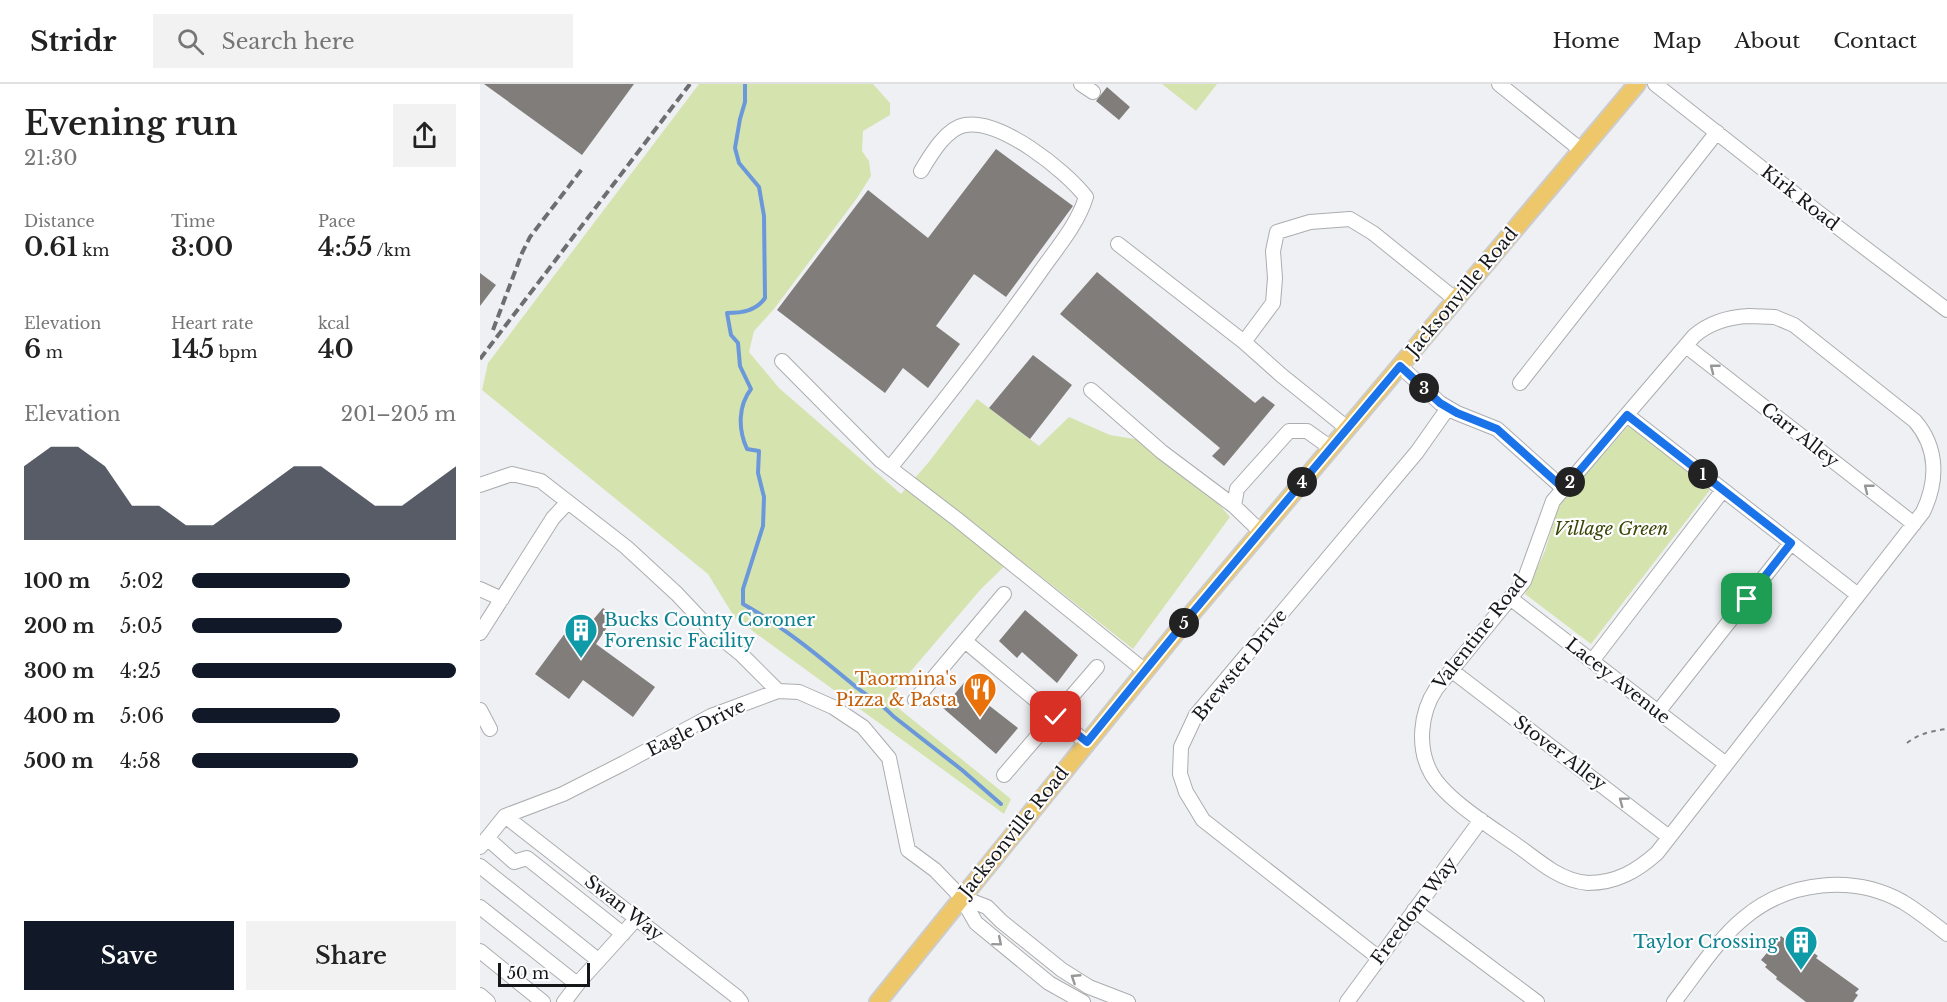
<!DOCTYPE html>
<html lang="en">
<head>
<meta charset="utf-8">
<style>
  :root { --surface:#fff; --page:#f2f2f2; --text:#222; --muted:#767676; --line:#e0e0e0; --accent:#111827 }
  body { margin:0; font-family:"Libre Baskerville",serif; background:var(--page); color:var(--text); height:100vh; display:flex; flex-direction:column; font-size:22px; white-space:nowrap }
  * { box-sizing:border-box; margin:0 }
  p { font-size:20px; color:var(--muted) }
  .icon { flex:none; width:33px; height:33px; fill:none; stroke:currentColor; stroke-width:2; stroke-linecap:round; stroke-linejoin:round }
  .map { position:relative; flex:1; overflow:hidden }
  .panel { display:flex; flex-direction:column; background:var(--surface); width:480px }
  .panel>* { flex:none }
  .scale { position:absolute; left:18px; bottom:15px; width:92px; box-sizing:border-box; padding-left:6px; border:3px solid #161718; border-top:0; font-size:16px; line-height:21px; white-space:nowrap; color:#161718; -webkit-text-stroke:4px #fdfdff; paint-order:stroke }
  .pin { position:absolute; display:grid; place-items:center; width:51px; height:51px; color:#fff; margin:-26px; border-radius:12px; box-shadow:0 3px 9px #0006 }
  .km { position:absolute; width:30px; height:30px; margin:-15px; border-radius:50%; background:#222; color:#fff; font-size:16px; line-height:30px; text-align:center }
  .round { display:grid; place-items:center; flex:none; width:63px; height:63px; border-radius:0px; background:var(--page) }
  .head { display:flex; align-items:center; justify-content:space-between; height:102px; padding:0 24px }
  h1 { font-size:33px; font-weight:600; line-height:45px }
  .stats { display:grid; grid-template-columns:repeat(3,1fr); gap:9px; height:102px; padding:6px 24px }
  .stats div { display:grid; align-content:center }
  .stats b { font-size:26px; font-weight:600 }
  .stats small { font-size:16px; font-weight:400 }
  .stats p { font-size:16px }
  .chart { height:168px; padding:12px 24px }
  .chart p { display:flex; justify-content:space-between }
  .chart svg { width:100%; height:108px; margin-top:6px; fill:var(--accent); opacity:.7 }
  .cta { display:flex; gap:12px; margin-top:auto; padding:12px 24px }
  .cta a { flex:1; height:69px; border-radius:0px; background:var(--accent); color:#fff; font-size:24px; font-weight:600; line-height:69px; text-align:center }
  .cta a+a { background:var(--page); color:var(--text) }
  ul { padding:0 24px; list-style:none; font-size:20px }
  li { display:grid; grid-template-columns:96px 72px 1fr; align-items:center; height:45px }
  li i { height:15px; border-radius:8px; background:var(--accent) }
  header { display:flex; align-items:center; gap:36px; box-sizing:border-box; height:84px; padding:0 30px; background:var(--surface); border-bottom:2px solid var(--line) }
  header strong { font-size:28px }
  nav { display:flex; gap:33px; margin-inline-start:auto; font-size:21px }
  .search { width:420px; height:54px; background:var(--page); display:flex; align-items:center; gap:15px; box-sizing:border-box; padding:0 21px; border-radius:0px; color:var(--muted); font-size:22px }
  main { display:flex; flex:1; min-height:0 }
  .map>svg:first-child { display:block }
</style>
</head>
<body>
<header>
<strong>Stridr</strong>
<div class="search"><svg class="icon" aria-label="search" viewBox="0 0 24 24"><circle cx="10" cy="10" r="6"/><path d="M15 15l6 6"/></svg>Search here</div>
<nav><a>Home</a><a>Map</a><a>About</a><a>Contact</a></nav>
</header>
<main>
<section class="panel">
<div class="head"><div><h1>Evening run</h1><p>21:30</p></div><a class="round"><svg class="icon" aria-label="share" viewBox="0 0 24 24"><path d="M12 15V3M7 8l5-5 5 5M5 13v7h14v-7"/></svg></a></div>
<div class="stats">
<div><p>Distance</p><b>0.61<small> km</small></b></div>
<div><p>Time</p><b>3:00</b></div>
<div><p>Pace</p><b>4:55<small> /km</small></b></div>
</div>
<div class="stats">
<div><p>Elevation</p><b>6<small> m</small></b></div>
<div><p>Heart rate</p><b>145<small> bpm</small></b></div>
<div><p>kcal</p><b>40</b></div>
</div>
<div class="chart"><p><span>Elevation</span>201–205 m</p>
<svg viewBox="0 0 160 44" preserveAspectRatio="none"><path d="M0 44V14L10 6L20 6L30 14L40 30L50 30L60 38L70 38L80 30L90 22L100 14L110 14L120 22L130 30L140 30L150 22L160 14V44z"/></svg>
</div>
<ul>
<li><b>100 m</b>5:02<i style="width:60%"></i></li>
<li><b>200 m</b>5:05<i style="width:57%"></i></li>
<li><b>300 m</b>4:25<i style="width:100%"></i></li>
<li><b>400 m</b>5:06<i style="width:56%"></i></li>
<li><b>500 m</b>4:58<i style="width:63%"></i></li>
</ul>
<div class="cta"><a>Save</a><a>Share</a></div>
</section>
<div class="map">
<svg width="1467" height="918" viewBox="0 0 1467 918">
  <rect width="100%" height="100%" fill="#eff0f3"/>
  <path fill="#d5e3af" d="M219,0H393L410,19V31L383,47L382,67L389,77L391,92L377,114L294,225L274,247L269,268L299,304L421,410L448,379L497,315L559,362L589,333L630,351L673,358L738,419L750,433L653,565L535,472L501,505L407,615L531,715L524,730L255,534L228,490L2,306L8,279Z
    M682,0H737L716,27Z
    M1149,341L1230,406L1111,560L1045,510L1065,467L1079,421Z"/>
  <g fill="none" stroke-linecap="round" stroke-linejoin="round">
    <path stroke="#6b97db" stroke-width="4" d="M265,0V18L260,35L255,64L259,79L279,103L284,132L285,214C276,227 262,229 247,229L251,251L258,259L260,282L271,305C258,322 258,345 267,365L279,367L278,389L284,413L283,442L263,505V520C304,543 340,573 376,603C389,613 402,620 413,632L482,686L521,720"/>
  </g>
  <path fill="#807d7b" d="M4,0H154L102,71Z
    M627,3L650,23L639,36L616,17Z
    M516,65L593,122L526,213L494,190L456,242L480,260L448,304L423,284L405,309L297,226L388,106L448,154Z
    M617,188L775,319L783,312L795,321L744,382L732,372L740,364L580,230Z
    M0,189L16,201L0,222Z
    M553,271L592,301L550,355L509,324Z
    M123,524L134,533L116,560L175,603L153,633L103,596L89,615L55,590L91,541L102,549Z
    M545,526L598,571L577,599L542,568L537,574L519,557Z
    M488,594L508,610L502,616L538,644L516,670L463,624Z
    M1301,852L1306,856L1308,852L1320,861L1321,860L1338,872L1336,874L1379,905L1375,909L1378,911L1373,918H1326L1296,895L1297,893L1285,883L1287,881L1281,876Z"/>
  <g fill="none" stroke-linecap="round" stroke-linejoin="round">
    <defs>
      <path id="minor" d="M601,0L613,8
        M1019,0L1101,66
        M1175,0L1339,129L1467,226
        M638,160L764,258
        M1269,232L1295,233L1314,241L1435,337C1458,364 1458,397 1443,428L1177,769C1157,787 1136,799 1108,799C1096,798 1083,793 1073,787C1060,779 1048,769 1035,760C1011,743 965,715 951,689C937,664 940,629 956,605L1044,497L1073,417L1214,252C1230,238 1248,233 1269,232Z
        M1206,262L1434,440
        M302,277L401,377L478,436L665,587
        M920,282L960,319L977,329L1017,345L1084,405
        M1040,299L1237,48
        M611,306L682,368L754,422
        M1147,331L1378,511
        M867,344L801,291L764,258L793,219L795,194L793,167L797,148L830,138L870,135L893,149L975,215
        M410,384C461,321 511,257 558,191C575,166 597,142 606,113C585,86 521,35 485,41C466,44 450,72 441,87
        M0,401L32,390L61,397L146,463L197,510L230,545L261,570L298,607
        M781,448L754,422L757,405L809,347H827L851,364
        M0,505L22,515
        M1030,514L1246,680
        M0,549L73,434L87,419
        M485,557L607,659
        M1112,577L1243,406
        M971,586L1189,753
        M435,616L524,510
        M0,626L10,645
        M1178,628L1311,459
        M524,691L617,583
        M25,732L257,913L261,918
        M7,754L34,778L47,774L143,850
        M0,763L25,732L83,710L144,679L231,632L298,607L319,608L353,623L383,643L409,674L428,766L455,786L481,813L496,839L569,899L603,918
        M0,782L118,876
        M481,813L507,823L521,837L582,886L609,903L648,918
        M0,823L97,900
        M934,826L1057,918
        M0,867L63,918
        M899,874L723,736L706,708L700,690L701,663L716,631L937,368L968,324
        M0,911L8,918
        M84,918L100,897L157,834
        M867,918L1001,736
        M1194,918C1216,890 1237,856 1264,834C1308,797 1373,790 1423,818C1438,827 1453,839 1467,850"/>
      <path id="major" d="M398,918L708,534L1157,0"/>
    </defs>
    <use href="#minor" stroke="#abadaf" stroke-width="16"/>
    <use href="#major" stroke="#ccc" stroke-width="20"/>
    <path stroke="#7d7e80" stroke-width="2" stroke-dasharray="4.5 4.5" stroke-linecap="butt" d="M1427,659C1440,649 1452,647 1467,645"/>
    <use href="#minor" stroke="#fff" stroke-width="14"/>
    <use href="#major" stroke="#edc76a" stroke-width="16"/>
    <path stroke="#6d6e70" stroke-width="4" stroke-dasharray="9 4.5" stroke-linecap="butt" d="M13,246L42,169L50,153L102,85
      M0,275L210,0"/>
  </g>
  <defs><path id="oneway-chevron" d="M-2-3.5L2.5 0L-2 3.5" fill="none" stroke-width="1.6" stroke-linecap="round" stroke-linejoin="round" transform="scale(1.5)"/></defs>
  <g stroke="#969797">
    <use href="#oneway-chevron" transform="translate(1234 284) rotate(-142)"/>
    <use href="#oneway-chevron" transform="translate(1388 404) rotate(-142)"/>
    <use href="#oneway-chevron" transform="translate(1143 717) rotate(-143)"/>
    <use href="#oneway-chevron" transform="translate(518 858) rotate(40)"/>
    <use href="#oneway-chevron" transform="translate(595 894) rotate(-147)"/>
  </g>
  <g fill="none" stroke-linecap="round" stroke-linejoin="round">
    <defs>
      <path id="route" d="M576,633L607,658L708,534L920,282L960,319L977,329L1017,345L1084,405L1147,331L1311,459L1267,515"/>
    </defs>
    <use href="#route" stroke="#fff" stroke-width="12"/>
    <use href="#route" stroke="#1a73e8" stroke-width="8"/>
  </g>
  <defs>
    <symbol id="building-pin" viewBox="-11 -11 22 30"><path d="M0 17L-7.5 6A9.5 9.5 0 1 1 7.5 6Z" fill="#0f9aa8" stroke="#fdfdff"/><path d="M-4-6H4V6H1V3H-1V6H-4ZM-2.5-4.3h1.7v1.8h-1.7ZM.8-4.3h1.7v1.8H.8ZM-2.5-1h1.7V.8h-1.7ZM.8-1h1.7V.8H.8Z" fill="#fff"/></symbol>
    <symbol id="restaurant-pin" viewBox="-11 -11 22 30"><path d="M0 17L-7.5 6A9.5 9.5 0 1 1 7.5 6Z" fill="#e8710a" stroke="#fdfdff"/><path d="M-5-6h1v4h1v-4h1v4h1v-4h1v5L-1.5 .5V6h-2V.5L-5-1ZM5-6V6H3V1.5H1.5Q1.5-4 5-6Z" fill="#fff"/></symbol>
  </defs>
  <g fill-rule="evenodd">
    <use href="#building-pin" x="82" y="527" width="38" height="52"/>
    <use href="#restaurant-pin" x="481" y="586" width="38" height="52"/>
    <use href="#building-pin" x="1302" y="839" width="38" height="52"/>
  </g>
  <g text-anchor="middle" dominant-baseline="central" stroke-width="4.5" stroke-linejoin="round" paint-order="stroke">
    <g font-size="18" fill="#161718" stroke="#fdfdff">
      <text transform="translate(1320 114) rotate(38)">Kirk Road</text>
      <text transform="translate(982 208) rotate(-50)">Jacksonville Road</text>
      <text transform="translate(1320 351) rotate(38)">Carr Alley</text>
      <text transform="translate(1000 548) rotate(-52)">Valentine Road</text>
      <text transform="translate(760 581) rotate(-51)">Brewster Drive</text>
      <text transform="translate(1138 597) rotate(38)">Lacey Avenue</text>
      <text transform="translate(216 644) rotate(-26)">Eagle Drive</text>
      <text transform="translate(1080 669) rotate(37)">Stover Alley</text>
      <text transform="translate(534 748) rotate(-51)">Jacksonville Road</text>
      <text transform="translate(144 824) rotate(38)">Swan Way</text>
      <text transform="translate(934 827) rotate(-53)">Freedom Way</text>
    </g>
    <g font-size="18" font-style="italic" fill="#394502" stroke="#fdfdff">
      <text x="1131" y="445">Village Green</text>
    </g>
    <g font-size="18" fill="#0d838f" stroke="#fdfdff" text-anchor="start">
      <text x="124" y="536">Bucks County Coroner<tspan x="124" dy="21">Forensic Facility</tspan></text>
      <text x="1298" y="858" text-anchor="end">Taylor Crossing</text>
    </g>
    <g font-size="18" fill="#c56008" stroke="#fdfdff" text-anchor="end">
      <text x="477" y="595">Taormina's<tspan x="477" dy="21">Pizza &amp; Pasta</tspan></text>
    </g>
  </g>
</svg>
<div class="scale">50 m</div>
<div class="pin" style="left:1267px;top:515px;background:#1e9e55"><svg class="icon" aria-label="arrive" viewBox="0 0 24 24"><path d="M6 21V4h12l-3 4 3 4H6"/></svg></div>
<div class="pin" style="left:576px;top:633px;background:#d93025"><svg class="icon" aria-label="check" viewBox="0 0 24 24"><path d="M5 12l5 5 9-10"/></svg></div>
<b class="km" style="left:1223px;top:390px">1</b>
<b class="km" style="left:1090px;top:398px">2</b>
<b class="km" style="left:944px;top:304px">3</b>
<b class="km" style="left:822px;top:398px">4</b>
<b class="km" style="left:704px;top:539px">5</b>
</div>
</main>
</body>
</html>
